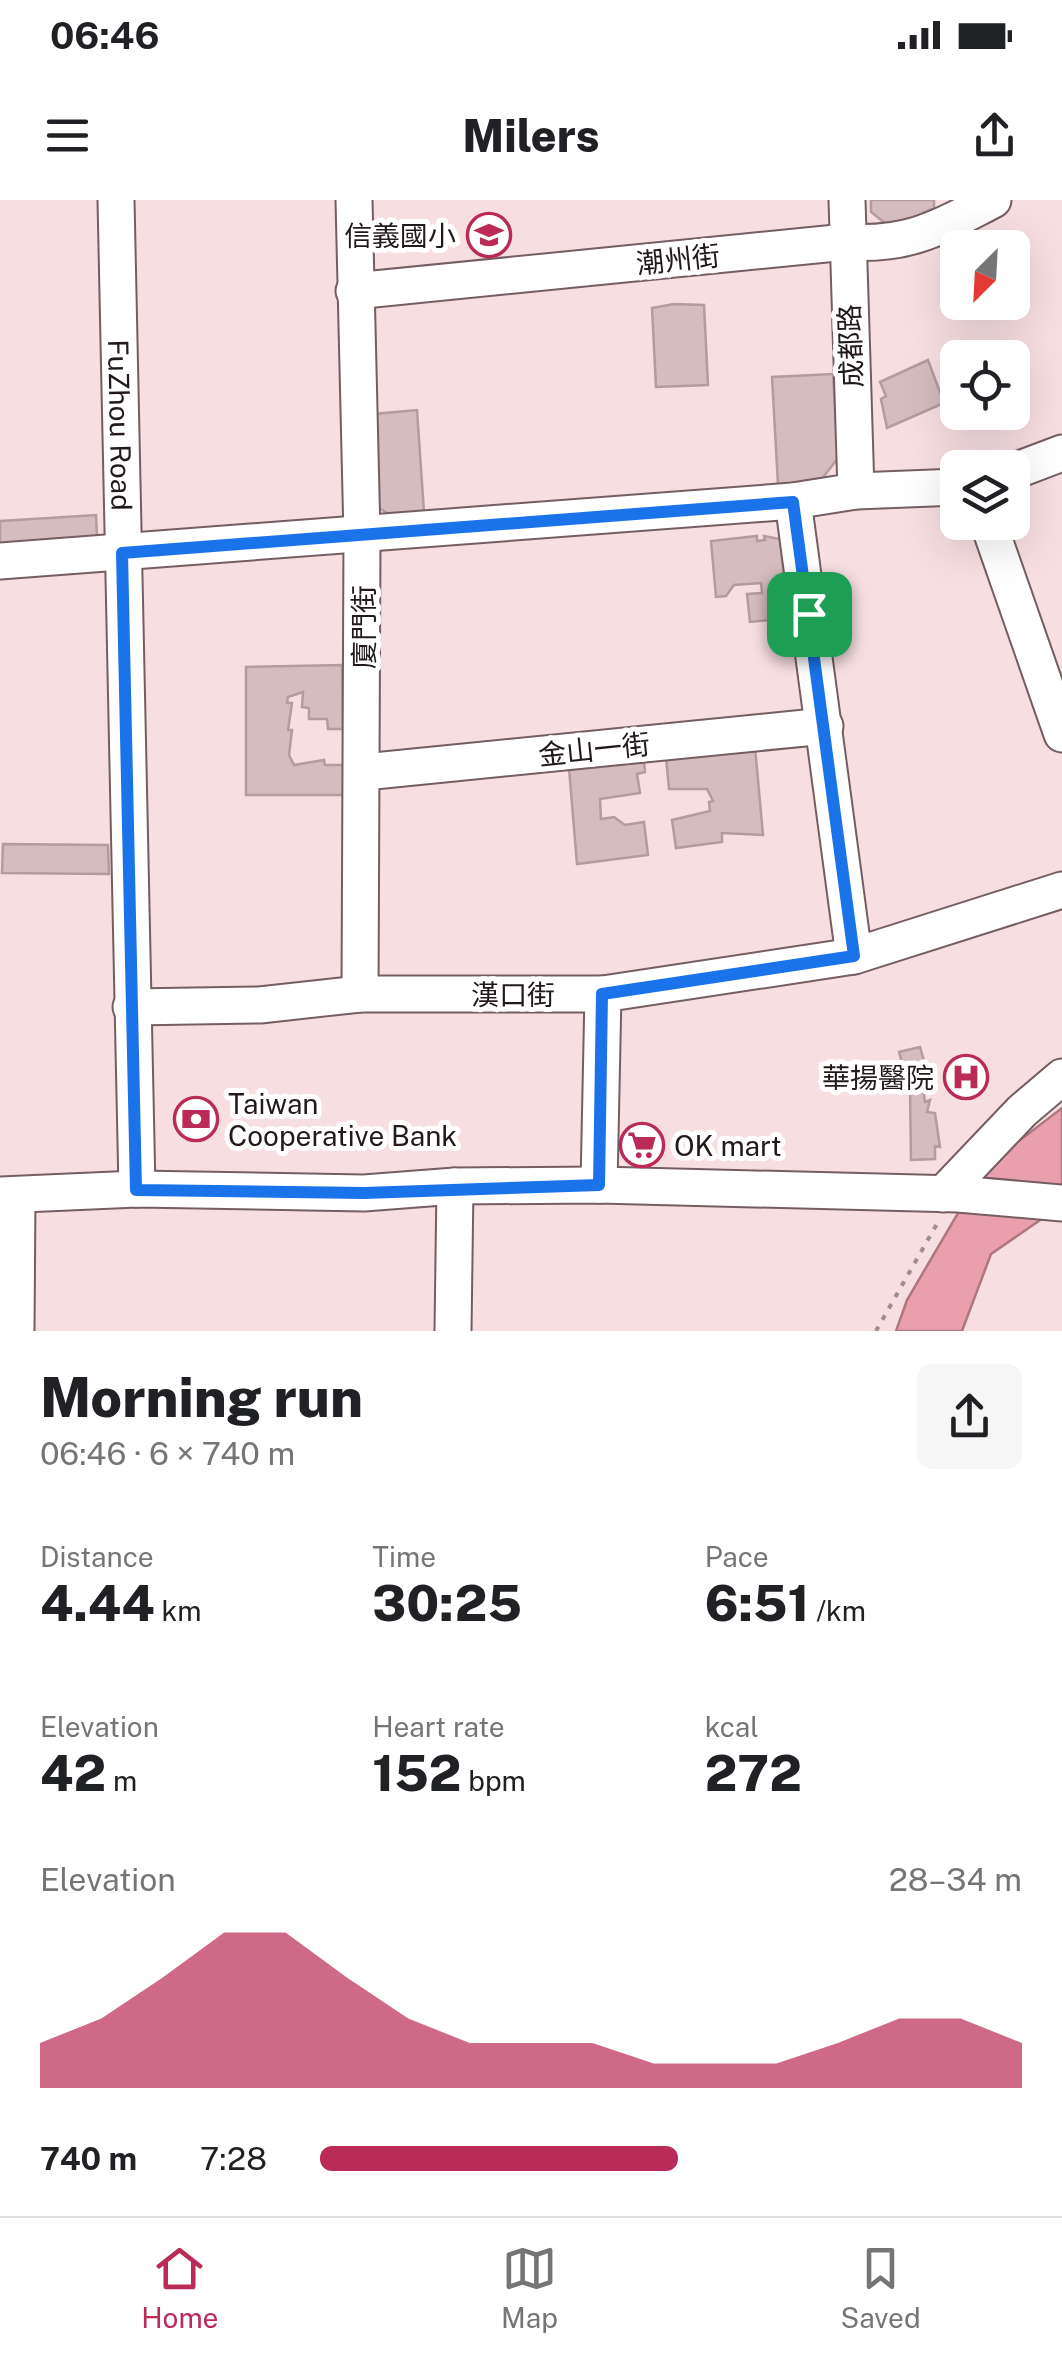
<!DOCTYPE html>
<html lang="en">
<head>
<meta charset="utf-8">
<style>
  :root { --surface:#fff; --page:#f6f6f6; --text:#202124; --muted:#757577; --line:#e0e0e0; --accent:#ba2b57 }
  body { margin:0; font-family:"Public Sans","Noto Sans TC",sans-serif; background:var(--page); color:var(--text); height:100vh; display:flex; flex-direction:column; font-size:38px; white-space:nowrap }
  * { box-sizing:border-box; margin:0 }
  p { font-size:32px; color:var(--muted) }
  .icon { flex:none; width:55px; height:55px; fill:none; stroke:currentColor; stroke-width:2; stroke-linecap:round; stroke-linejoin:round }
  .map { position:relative; height:1131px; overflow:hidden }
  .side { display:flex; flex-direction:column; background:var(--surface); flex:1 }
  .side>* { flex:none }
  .needle { width:65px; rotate:204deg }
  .fabs { position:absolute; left:940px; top:30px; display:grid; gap:20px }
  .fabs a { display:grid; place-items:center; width:90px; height:90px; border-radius:15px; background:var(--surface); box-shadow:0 10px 40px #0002; font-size:50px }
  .pin { position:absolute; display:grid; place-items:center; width:85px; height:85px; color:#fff; margin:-42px; border-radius:20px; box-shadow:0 5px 15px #0006 }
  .round { display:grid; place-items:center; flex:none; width:105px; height:105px; border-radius:15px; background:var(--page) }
  .head { display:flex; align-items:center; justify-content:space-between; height:170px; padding:0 40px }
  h1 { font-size:55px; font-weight:800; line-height:75px }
  .metrics { display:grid; grid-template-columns:repeat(3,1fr); gap:15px; height:170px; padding:10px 40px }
  .metrics div { display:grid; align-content:center }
  .metrics b { font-size:50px; font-weight:800 }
  .metrics small { font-size:28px; font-weight:400 }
  .metrics p { font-size:28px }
  .chart { height:280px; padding:20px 40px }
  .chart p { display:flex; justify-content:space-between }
  .chart svg { width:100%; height:180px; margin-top:10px; fill:var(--accent); opacity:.7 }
  ul { padding:0 40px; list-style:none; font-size:32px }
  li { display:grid; grid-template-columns:160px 120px 1fr; align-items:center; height:75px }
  li i { height:25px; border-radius:12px; background:var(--accent) }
  .status { display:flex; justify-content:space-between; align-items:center; height:70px; padding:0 50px; background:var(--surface); direction:ltr }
  .status svg { height:28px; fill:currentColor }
  header { display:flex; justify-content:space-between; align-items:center; height:130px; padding:0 40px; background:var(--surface); font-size:45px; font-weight:800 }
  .tabs { display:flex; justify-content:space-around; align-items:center; height:140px; border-top:2px solid var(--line); background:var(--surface); font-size:28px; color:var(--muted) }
  .tabs a { display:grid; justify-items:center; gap:5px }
  .tabs .current { color:var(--accent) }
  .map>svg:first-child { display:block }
</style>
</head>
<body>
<div class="status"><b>06:46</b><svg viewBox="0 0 49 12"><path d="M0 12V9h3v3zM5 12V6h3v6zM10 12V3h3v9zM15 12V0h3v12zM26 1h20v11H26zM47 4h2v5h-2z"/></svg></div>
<header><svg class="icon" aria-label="menu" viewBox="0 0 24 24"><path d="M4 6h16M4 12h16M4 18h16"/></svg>Milers<svg class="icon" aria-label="share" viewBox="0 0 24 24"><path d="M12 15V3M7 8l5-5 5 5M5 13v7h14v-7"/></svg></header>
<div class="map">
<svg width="1062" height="1131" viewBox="0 0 1062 1131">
  <rect width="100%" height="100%" fill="#f7dee1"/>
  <path fill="#ea9fac" stroke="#ae7780" stroke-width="2.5" d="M1062,908V1005L991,1054L962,1131H896L907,1100L985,967Z"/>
  <path fill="#d5bcbf" stroke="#b39b9e" stroke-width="2.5" d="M871,0H934V8L891,28L871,12Z
    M674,104L704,105L708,185L656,187L652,108Z
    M928,160L944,203L887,228L881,199L886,196L880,182Z
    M833,174L838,258L821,280L778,285L772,177Z
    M417,210L424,312L389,314L379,308L374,214Z
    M96,315L97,337L0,344V321Z
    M757,336V341L765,340L764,336L780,339L789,418L750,422L747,394L762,393L761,383L734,385L726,396L716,397L711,341Z
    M342,465L343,529H328L327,519H309V508L302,507L303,492L288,497L287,503H292L288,530H292L289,555L294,565L324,560L325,565H344L345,595H246V467Z
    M755,547L763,635L722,633V642L676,648L672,620L710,611L709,602L713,601L707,589H669L666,557Z
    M644,562L645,572L637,574L640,593L600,599L601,619L614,617L625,625L644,622L648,655L577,664L569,568Z
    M3,644L108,645L109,674L2,673Z
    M920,847L932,888H923L925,902L930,900L927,912L935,913L940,947L935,946V959L911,960L910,890L899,852Z"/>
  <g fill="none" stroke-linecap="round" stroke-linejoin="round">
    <defs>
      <g id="minor">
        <path id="s1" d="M116,0L137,989"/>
        <path d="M354,0L362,336L360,794"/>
        <path d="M847,0L856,291"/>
        <path d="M354,91L846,42C910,46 938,28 993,0"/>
        <path d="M1012,272L1062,253"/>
        <path d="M793,301L854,756"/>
        <path d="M988,322L1062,534"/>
        <path d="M0,361L793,301L856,291L958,287"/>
        <path d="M364,572L825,526"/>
        <path d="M131,807L260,805L360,794H603L854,756L1062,690"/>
        <path d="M599,985L603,794"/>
        <path d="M943,994L1022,911L1062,877"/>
        <path d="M0,995L137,989L364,993L455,986L599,985L958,994L1062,1003"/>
        <path d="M16,1131L17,995"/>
        <path d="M453,1131L455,986"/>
      </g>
    </defs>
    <use href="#minor" stroke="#745e61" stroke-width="39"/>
    <path stroke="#9e8c8e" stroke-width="4" stroke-dasharray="5 8" stroke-linecap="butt" d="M876,1131L938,1022"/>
    <use href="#minor" stroke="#fff" stroke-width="35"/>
  </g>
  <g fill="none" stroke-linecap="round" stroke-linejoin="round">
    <defs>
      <path id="route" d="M793,302L854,756L602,794L599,985L364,993L136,990L122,353Z"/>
    </defs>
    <use href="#route" stroke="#fff" stroke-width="20"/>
    <use href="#route" stroke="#1a73e8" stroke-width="12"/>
  </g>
  <defs>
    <symbol id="school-ring" viewBox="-11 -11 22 22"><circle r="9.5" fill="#fff" stroke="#ba2b57" stroke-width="1.5"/><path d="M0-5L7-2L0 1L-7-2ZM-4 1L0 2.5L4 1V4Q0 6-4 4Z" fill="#ba2b57"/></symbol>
    <symbol id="hospital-ring" viewBox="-11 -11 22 22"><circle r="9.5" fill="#fff" stroke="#ba2b57" stroke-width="1.5"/><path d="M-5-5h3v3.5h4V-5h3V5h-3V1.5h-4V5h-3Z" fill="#ba2b57"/></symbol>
    <symbol id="bank-ring" viewBox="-11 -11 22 22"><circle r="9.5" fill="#fff" stroke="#ba2b57" stroke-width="1.5"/><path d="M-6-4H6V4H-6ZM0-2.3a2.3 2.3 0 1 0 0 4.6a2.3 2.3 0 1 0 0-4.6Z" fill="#ba2b57"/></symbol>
    <symbol id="supermarket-ring" viewBox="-11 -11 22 22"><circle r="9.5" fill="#fff" stroke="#ba2b57" stroke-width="1.5"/><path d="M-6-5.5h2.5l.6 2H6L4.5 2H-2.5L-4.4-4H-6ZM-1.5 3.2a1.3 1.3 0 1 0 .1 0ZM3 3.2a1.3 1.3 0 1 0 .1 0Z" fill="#ba2b57"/></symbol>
  </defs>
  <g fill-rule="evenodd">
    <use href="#school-ring" x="464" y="10" width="50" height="50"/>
    <use href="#hospital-ring" x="941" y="852" width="50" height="50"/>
    <use href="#bank-ring" x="171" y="894" width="50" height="50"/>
    <use href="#supermarket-ring" x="617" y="920" width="50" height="50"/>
  </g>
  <g text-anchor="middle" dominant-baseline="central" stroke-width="10" stroke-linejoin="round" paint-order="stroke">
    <g font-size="28" fill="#22191a" stroke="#fff" text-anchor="end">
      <text x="456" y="35">信義國小</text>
      <text x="934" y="877">華揚醫院</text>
      <text x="228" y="903" text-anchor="start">Taiwan<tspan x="228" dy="32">Cooperative Bank</tspan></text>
      <text x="674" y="945" text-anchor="start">OK mart</text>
    </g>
    <g font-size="28" fill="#22191a" stroke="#fff">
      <text transform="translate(678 59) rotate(-6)">潮州街</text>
      <text transform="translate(850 146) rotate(-92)">成都路</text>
      <text stroke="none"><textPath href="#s1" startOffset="225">FuZhou Road</textPath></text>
      <text transform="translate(363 427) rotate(-90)">廈門街</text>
      <text transform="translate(594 549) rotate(-6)">金山一街</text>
      <text x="513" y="794">漢口街</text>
    </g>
  </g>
</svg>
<div class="fabs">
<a><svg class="needle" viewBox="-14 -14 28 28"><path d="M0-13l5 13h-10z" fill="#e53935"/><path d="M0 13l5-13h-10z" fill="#757577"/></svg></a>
<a><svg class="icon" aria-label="locate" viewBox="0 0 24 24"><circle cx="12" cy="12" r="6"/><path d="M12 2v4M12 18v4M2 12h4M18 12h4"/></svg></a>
<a><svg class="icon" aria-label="layers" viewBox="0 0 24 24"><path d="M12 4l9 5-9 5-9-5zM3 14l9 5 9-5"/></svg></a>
</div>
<div class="pin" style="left:809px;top:414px;background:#1e9e55"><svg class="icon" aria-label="arrive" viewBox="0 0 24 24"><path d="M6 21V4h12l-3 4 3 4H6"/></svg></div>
</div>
<section class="side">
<div class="head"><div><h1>Morning run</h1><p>06:46 · 6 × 740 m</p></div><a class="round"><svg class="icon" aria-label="share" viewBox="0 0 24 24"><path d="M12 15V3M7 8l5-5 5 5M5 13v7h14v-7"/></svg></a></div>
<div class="metrics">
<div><p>Distance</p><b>4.44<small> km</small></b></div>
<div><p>Time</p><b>30:25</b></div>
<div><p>Pace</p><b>6:51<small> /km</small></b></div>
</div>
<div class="metrics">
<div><p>Elevation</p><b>42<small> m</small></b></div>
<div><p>Heart rate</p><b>152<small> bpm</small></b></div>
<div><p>kcal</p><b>272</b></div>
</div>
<div class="chart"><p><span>Elevation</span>28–34 m</p>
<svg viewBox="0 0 160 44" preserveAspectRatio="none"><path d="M0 44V33L10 27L20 17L30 6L40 6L50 17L60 27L70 33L80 33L90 33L100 38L110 38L120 38L130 33L140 27L150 27L160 33V44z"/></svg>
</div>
<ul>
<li><b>740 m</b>7:28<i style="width:51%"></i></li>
</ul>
</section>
<nav class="tabs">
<a class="current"><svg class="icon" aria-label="home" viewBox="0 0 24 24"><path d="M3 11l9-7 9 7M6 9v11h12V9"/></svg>Home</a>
<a><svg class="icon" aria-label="map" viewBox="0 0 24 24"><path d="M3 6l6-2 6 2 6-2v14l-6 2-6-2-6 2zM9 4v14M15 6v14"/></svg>Map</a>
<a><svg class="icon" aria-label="saved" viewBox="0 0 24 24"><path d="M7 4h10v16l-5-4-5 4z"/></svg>Saved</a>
</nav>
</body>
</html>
